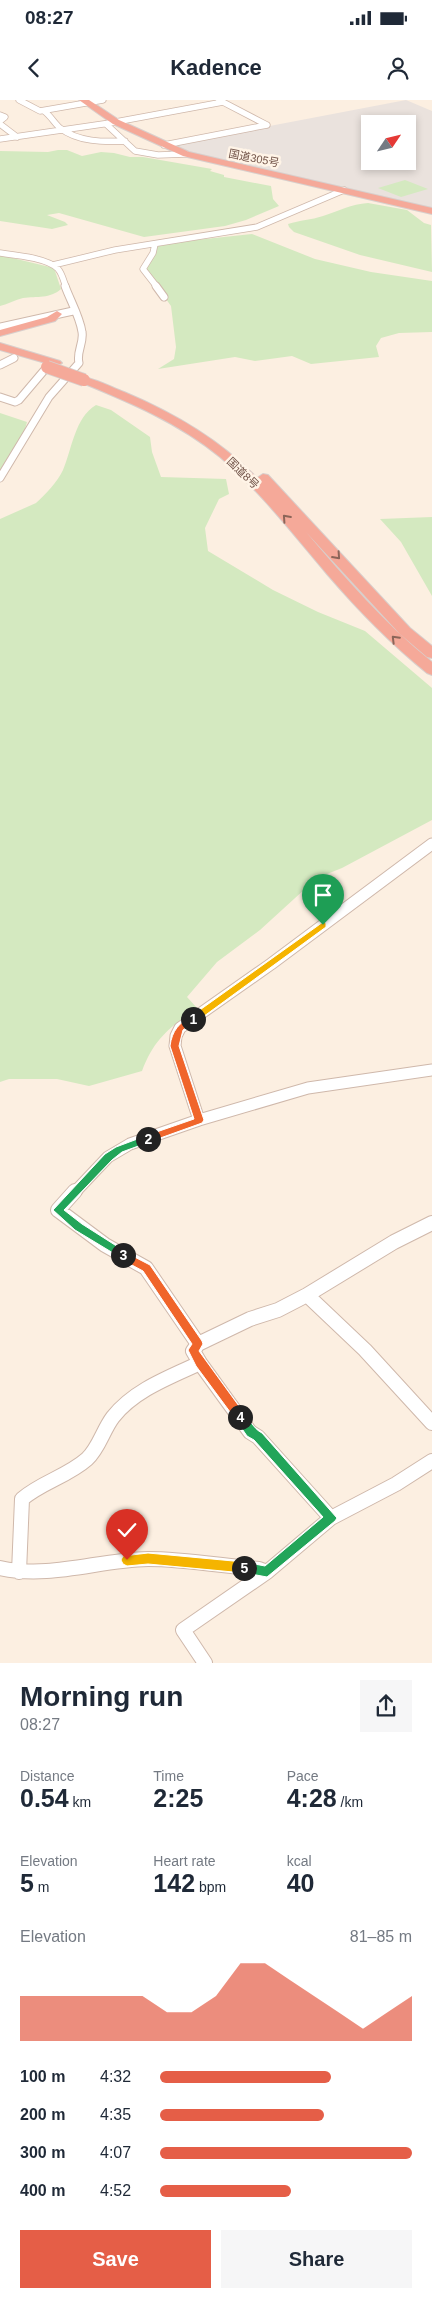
<!DOCTYPE html>
<html lang="en">
<head>
<meta charset="utf-8">
<style>
  :root { --surface:#fff; --page:#f6f6f7; --text:#1f2937; --muted:#747a83; --accent:#e55e47 }
  body { margin:0; font-family:Arial,"Noto Sans JP",sans-serif; background:var(--page); color:var(--text); height:100vh; display:flex; flex-direction:column; font-size:19px; white-space:nowrap }
  * { box-sizing:border-box; margin:0 }
  p { font-size:16px; color:var(--muted) }
  .icon { flex:none; width:28px; height:28px; fill:none; stroke:currentColor; stroke-width:2; stroke-linecap:round; stroke-linejoin:round }
  .map { position:relative; height:1563px; overflow:hidden }
  .side { display:flex; flex-direction:column; background:var(--surface); flex:1 }
  .side>* { flex:none }
  .needle { width:32px; rotate:55deg }
  .fabs { position:absolute; left:361px; top:15px; display:grid; gap:10px }
  .fabs a { display:grid; place-items:center; width:55px; height:55px; border-radius:0px; background:var(--surface); box-shadow:0 2px 8px #0003; font-size:25px }
  .pin { position:absolute; display:grid; place-items:center; width:42px; height:42px; color:#fff; margin:-51px -21px; border-radius:50% 50% 50% 0; rotate:-45deg; box-shadow:0 0 5px #0007 }
  .pin .icon { rotate:45deg }
  .km { position:absolute; width:25px; height:25px; margin:-12px; border-radius:50%; background:#222; color:#fff; font-size:14px; line-height:25px; text-align:center }
  .round { display:grid; place-items:center; flex:none; width:52px; height:52px; border-radius:0px; background:var(--page) }
  .summary { display:flex; align-items:center; justify-content:space-between; height:85px; padding:0 20px }
  h1 { font-size:28px; font-weight:700; line-height:38px }
  .figures { display:grid; grid-template-columns:repeat(3,1fr); gap:8px; height:85px; padding:5px 20px }
  .figures div { display:grid; align-content:center }
  .figures b { font-size:25px; font-weight:700 }
  .figures small { font-size:14px; font-weight:400 }
  .figures p { font-size:14px }
  .chart { height:140px; padding:10px 20px }
  .chart p { display:flex; justify-content:space-between }
  .chart svg { width:100%; height:90px; margin-top:5px; fill:var(--accent); opacity:.7 }
  .primary-button { display:flex; gap:10px; margin-top:auto; padding:10px 20px }
  .primary-button a { flex:1; height:58px; border-radius:0px; background:var(--accent); color:#fff; font-size:20px; font-weight:700; line-height:58px; text-align:center }
  .primary-button a+a { background:var(--page); color:var(--text) }
  ul { padding:0 20px; list-style:none; font-size:16px }
  li { display:grid; grid-template-columns:80px 60px 1fr; align-items:center; height:38px }
  li i { height:12px; border-radius:6px; background:var(--accent) }
  .status { display:flex; justify-content:space-between; align-items:center; height:35px; padding:0 25px; background:var(--surface); direction:ltr }
  .status svg { height:14px; fill:currentColor }
  header { display:flex; justify-content:space-between; align-items:center; height:65px; padding:0 20px; background:var(--surface); font-size:22px; font-weight:700 }
  .map>svg:first-child { display:block }
</style>
</head>
<body>
<div class="status"><b>08:27</b><svg viewBox="0 0 49 12"><path d="M0 12V9h3v3zM5 12V6h3v6zM10 12V3h3v9zM15 12V0h3v12zM26 1h20v11H26zM47 4h2v5h-2z"/></svg></div>
<header><svg class="icon" aria-label="back" viewBox="0 0 24 24"><path d="M15 5l-7 7 7 7"/></svg>Kadence<svg class="icon" aria-label="person" viewBox="0 0 24 24"><circle cx="12" cy="8" r="4"/><path d="M4 21q1-7 8-7t8 7"/></svg></header>
<div class="map">
<svg width="432" height="1563" viewBox="0 0 432 1563">
  <rect width="100%" height="100%" fill="#fcefe1"/>
  <path fill="#eae2dd" fill-rule="evenodd" d="M406,0L432,11V108L286,74L209,59L170,45ZM370,24H408V61H370Z"/>
  <path fill="#d4e9c0" d="M58,50H67L82,56L101,52L114,53L130,57H143L212,69L210,71L224,75V77L271,86L273,99L279,106L246,120L225,126L144,137L59,113L47,115L65,122L68,125L52,129L0,121V51L48,52Z
    M405,80L428,89L401,97L378,88Z
    M368,103L407,110L424,123L431,125L432,172L360,155L294,132L289,127L288,124C300,120 311,120 323,116C339,111 351,104 368,103Z
    M252,134L315,159L371,172L432,181V232L399,233L381,238L376,246L379,257L311,264L292,256L255,261L235,257L158,269L174,259L176,247L171,206L145,170L158,144Z
    M0,155L54,168L61,189C50,199 37,196 23,198C15,200 8,204 0,206Z
    M96,305L111,310L150,337L152,352L161,377L226,379L229,394L219,399L205,428L208,451L273,490L318,512L365,531L432,588V720L342,768L317,778L260,830L217,862L187,897L197,908C169,928 154,939 142,971L89,986L57,979H9L0,982V419L36,403C45,395 58,381 63,370C72,349 75,317 96,305Z
    M0,313L27,322L21,343L0,374Z
    M432,417V496L401,442L380,419Z"/>
  <g fill="none" stroke-linecap="round" stroke-linejoin="round">
    <defs>
      <path id="street-far3" d="M19,0L40,11L103,0
        M219,0L267,25
        M44,11C51,16 54,23 60,28C78,42 103,42 125,41
        M0,15L5,17L0,21
        M0,24L17,37
        M106,24L135,51L158,55L186,54
        M0,39L110,23L223,2
        M164,45L267,25
        M155,144L153,153L143,169L157,187
        M0,153C15,155 48,158 58,169C62,173 64,182 66,187
        M53,165L115,150L257,127L344,90"/>
      <path id="street-far2" d="M156,186L164,197
        M0,227L73,211
        M0,265L14,258
        M0,297L15,302L19,300L47,267
        M0,378L49,297L79,263C76,252 84,243 82,232C80,217 70,200 65,186"/>
      <path id="street-far1" d="M199,1020L175,946L176,936L180,928L271,864L432,744
        M74,1093L108,1057L130,1044L199,1020L308,988L432,970"/>
      <path id="street" d="M75,1091L58,1110L105,1145L146,1168L198,1244L193,1251L200,1263L250,1332L258,1337L331,1418
        M307,1195L365,1250L432,1323
        M198,1244L250,1219L278,1210L307,1195L394,1142L432,1123
        M0,1468C50,1479 98,1460 148,1459C184,1459 223,1466 259,1469L267,1472
        M19,1472L22,1399C42,1382 68,1376 87,1359C99,1348 103,1330 113,1317C134,1290 170,1277 200,1263
        M205,1563L183,1530L267,1472L331,1418L396,1384L432,1361"/>
      <path id="highway" d="M79,0H89L119,20L189,52L432,108V114L183,56L113,24Z
        M57,211L62,214L55,221L0,236V230L47,217Z
        M0,243L60,261L62,263L56,266L0,250Z
        M84,277C98,280 111,287 124,292C174,313 219,339 257,378L263,374L268,375L410,528L432,546V558L427,557L400,534L306,432C345,478 385,524 432,562V575L427,573C390,543 358,510 327,474C293,434 260,391 220,357C179,323 129,302 80,282L78,280Z"/>
    </defs>
    <use href="#street-far3" stroke="#cfb8ab" stroke-width="7"/>
    <use href="#street-far2" stroke="#cfb8ab" stroke-width="9"/>
    <use href="#street-far1" stroke="#cfb8ab" stroke-width="13"/>
    <use href="#street" stroke="#cfb8ab" stroke-width="16"/>
    <use href="#highway" stroke="#d8cfcc" stroke-width="2"/>
    <use href="#street-far3" stroke="#fff" stroke-width="5.5"/>
    <use href="#street-far2" stroke="#fff" stroke-width="7"/>
    <use href="#street-far1" stroke="#fff" stroke-width="11"/>
    <use href="#street" stroke="#fff" stroke-width="14"/>
    <use href="#highway" fill="#f5a999" fill-rule="evenodd"/>
    <defs>
      <path id="highway-bridge" d="M47,267L84,280"/>
    </defs>
    <use href="#highway-bridge" stroke="#d8cfcc" stroke-width="14" stroke-linecap="butt"/>
    <use href="#highway-bridge" stroke="#f5a999" stroke-width="12"/>
  </g>
  <defs><path id="oneway-chevron" d="M-2-3.5L2.5 0L-2 3.5" fill="none" stroke-width="1.6" stroke-linecap="round" stroke-linejoin="round" transform="scale(1.25)"/></defs>
  <g stroke="#8c6559">
    <use href="#oneway-chevron" transform="translate(286 418) rotate(-132)"/>
    <use href="#oneway-chevron" transform="translate(337 456) rotate(48)"/>
    <use href="#oneway-chevron" transform="translate(395 539) rotate(-135)"/>
  </g>
  <path fill="#f5b400" stroke="#fff" d="M323,822L326,823V827L196,922H190V917Z"/>
  <path fill="#f0652b" stroke="#fff" d="M193,916L198,919L183,930L179,946L204,1020L202,1023L152,1041H145V1036L194,1019L170,946C172,931 179,922 193,916Z"/>
  <path fill="#22a559" stroke="#fff" d="M148,1035L153,1039L152,1041L122,1052L112,1060L64,1110L82,1124L126,1152L128,1155L123,1159L75,1130L53,1110L105,1054L116,1047Z"/>
  <path fill="#f0652b" stroke="#fff" d="M123,1151L150,1165L202,1241L203,1244L199,1251L244,1313L245,1317L244,1320H236L196,1266L188,1250L192,1244L143,1171L119,1158L118,1155Z"/>
  <path fill="#22a559" stroke="#fff" d="M240,1312C249,1316 252,1328 262,1333L337,1418L335,1421L267,1477L240,1472L238,1468L240,1464L244,1462L265,1466L323,1417L254,1340L247,1336L234,1317Z"/>
  <path fill="#f5b400" stroke="#fff" d="M148,1453L244,1462L248,1464L250,1468L248,1472L244,1473L148,1464L127,1466L123,1464L121,1460L123,1456Z"/>
  <g text-anchor="middle" dominant-baseline="central" stroke-width="5" stroke-linejoin="round" paint-order="stroke">
    <g font-size="11" fill="#725449" stroke="#fff4e7">
      <text transform="translate(254 58) rotate(11)">国道305号</text>
      <text transform="translate(243 373) rotate(44)">国道8号</text>
    </g>
  </g>
</svg>
<div class="fabs">
<a><svg class="needle" viewBox="-14 -14 28 28"><path d="M0-13l5 13h-10z" fill="#e53935"/><path d="M0 13l5-13h-10z" fill="#747a83"/></svg></a>
</div>
<div class="pin" style="left:323px;top:825px;background:#1e9e55"><svg class="icon" aria-label="arrive" viewBox="0 0 24 24"><path d="M6 21V4h12l-3 4 3 4H6"/></svg></div>
<div class="pin" style="left:127px;top:1460px;background:#d93025"><svg class="icon" aria-label="check" viewBox="0 0 24 24"><path d="M5 12l5 5 9-10"/></svg></div>
<b class="km" style="left:193px;top:919px">1</b>
<b class="km" style="left:148px;top:1039px">2</b>
<b class="km" style="left:123px;top:1155px">3</b>
<b class="km" style="left:240px;top:1317px">4</b>
<b class="km" style="left:244px;top:1468px">5</b>
</div>
<section class="side">
<div class="summary"><div><h1>Morning run</h1><p>08:27</p></div><a class="round"><svg class="icon" aria-label="share" viewBox="0 0 24 24"><path d="M12 15V3M7 8l5-5 5 5M5 13v7h14v-7"/></svg></a></div>
<div class="figures">
<div><p>Distance</p><b>0.54<small> km</small></b></div>
<div><p>Time</p><b>2:25</b></div>
<div><p>Pace</p><b>4:28<small> /km</small></b></div>
</div>
<div class="figures">
<div><p>Elevation</p><b>5<small> m</small></b></div>
<div><p>Heart rate</p><b>142<small> bpm</small></b></div>
<div><p>kcal</p><b>40</b></div>
</div>
<div class="chart"><p><span>Elevation</span>81–85 m</p>
<svg viewBox="0 0 160 44" preserveAspectRatio="none"><path d="M0 44V22L10 22L20 22L30 22L40 22L50 22L60 30L70 30L80 22L90 6L100 6L110 14L120 22L130 30L140 38L150 30L160 22V44z"/></svg>
</div>
<ul>
<li><b>100 m</b>4:32<i style="width:68%"></i></li>
<li><b>200 m</b>4:35<i style="width:65%"></i></li>
<li><b>300 m</b>4:07<i style="width:100%"></i></li>
<li><b>400 m</b>4:52<i style="width:52%"></i></li>
</ul>
<div class="primary-button"><a>Save</a><a>Share</a></div>
</section>
</body>
</html>
